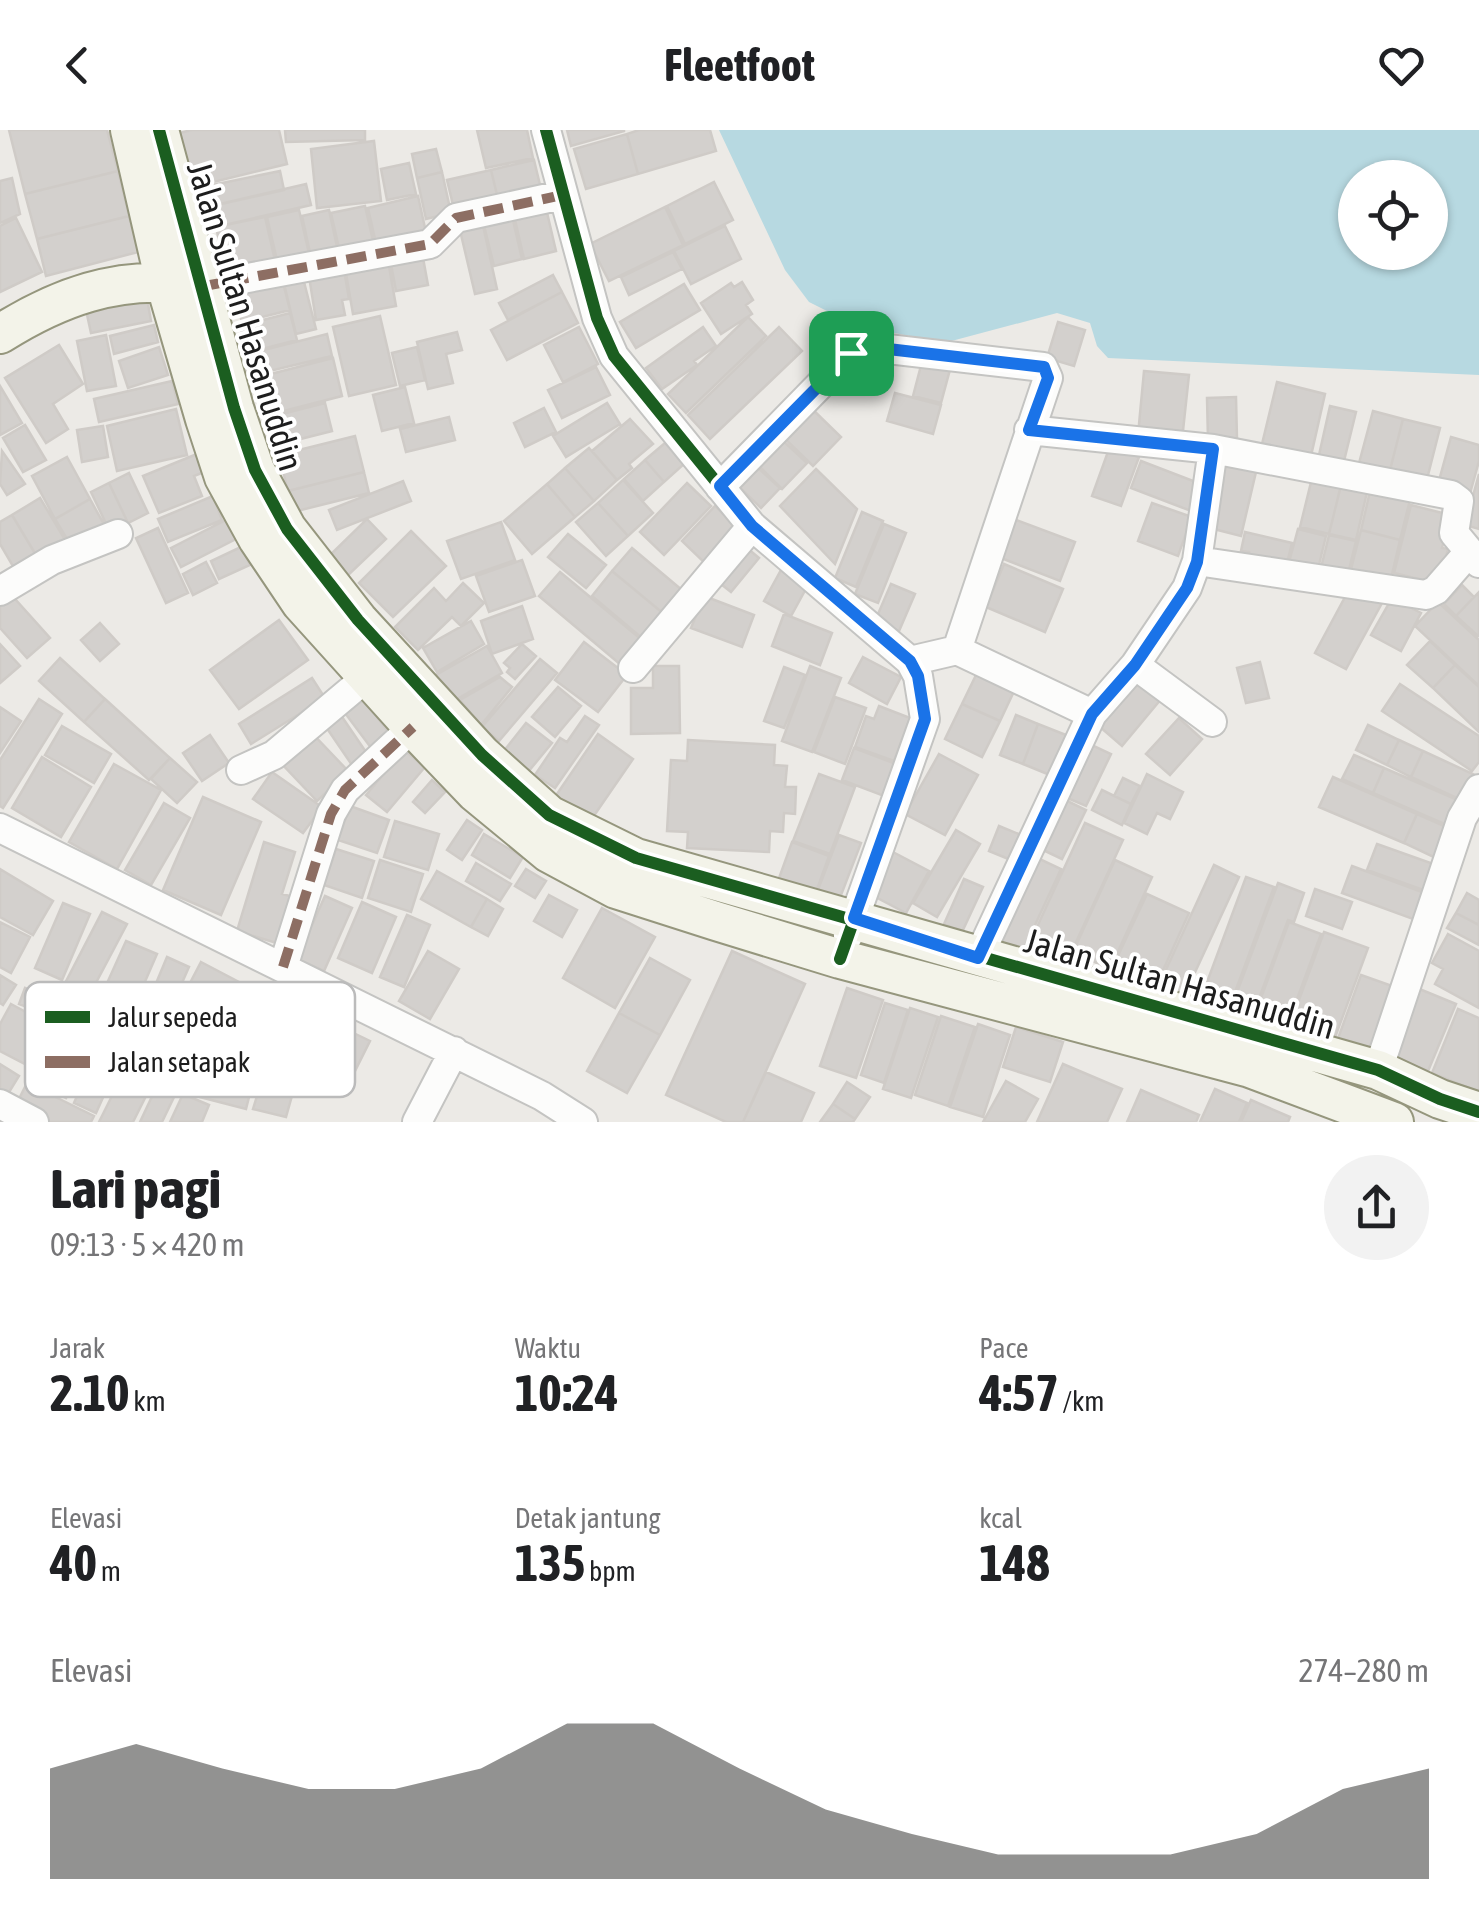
<!DOCTYPE html>
<html lang="id">
<head>
<meta charset="utf-8">
<style>
  :root { --surface:#fff; --page:#f2f2f2; --text:#202124; --muted:#757577; --accent:#656563 }
  body { margin:0; font-family:"Asap Condensed",sans-serif; background:var(--page); color:var(--text); height:100vh; display:flex; flex-direction:column; font-size:38px; white-space:nowrap }
  * { box-sizing:border-box; margin:0 }
  p { font-size:32px; color:var(--muted) }
  .icon { flex:none; width:55px; height:55px; fill:none; stroke:currentColor; stroke-width:2; stroke-linecap:round; stroke-linejoin:round }
  .map { position:relative; height:992px; overflow:hidden }
  .details { display:flex; flex-direction:column; background:var(--surface); flex:1 }
  .details>* { flex:none }
  .buttons { position:absolute; left:1338px; top:30px; display:grid; gap:20px }
  .buttons a { display:grid; place-items:center; width:110px; height:110px; border-radius:50%; background:var(--surface); box-shadow:0 2px 8px #0004; font-size:50px }
  .pin { position:absolute; display:grid; place-items:center; width:85px; height:85px; color:#fff; margin:-42px; border-radius:20px; box-shadow:0 5px 15px #0006 }
  .round { display:grid; place-items:center; flex:none; width:105px; height:105px; border-radius:52px; background:var(--page) }
  .headline { display:flex; align-items:center; justify-content:space-between; height:170px; padding:0 50px }
  h1 { font-size:55px; font-weight:700; line-height:75px }
  .figures { display:grid; grid-template-columns:repeat(3,1fr); gap:15px; height:170px; padding:10px 50px }
  .figures div { display:grid; align-content:center }
  .figures b { font-size:50px; font-weight:700 }
  .figures small { font-size:28px; font-weight:400 }
  .figures p { font-size:28px }
  .chart { height:280px; padding:20px 50px }
  .chart p { display:flex; justify-content:space-between }
  .chart svg { width:100%; height:180px; margin-top:10px; fill:var(--accent); opacity:.7 }
  header { display:flex; justify-content:space-between; align-items:center; height:130px; padding:0 50px; background:var(--surface); font-size:45px; font-weight:700 }
  .map>svg:first-child { display:block }
</style>
</head>
<body>
<header><svg class="icon" aria-label="back" viewBox="0 0 24 24"><path d="M15 5l-7 7 7 7"/></svg>Fleetfoot<svg class="icon" aria-label="heart" viewBox="0 0 24 24"><path d="M12 20l-8-8c-3-5 5-10 8-4 3-6 11-1 8 4z"/></svg></header>
<div class="map">
<svg width="1479" height="992" viewBox="0 0 1479 992">
  <rect width="100%" height="100%" fill="#eceae6"/>
  <path fill="#b7d9e1" fill-rule="evenodd" d="M719,0H1479V245L1108,228L1097,216L1090,193L1057,183L944,213L855,195L809,172L785,140ZM1355,48H1430V122H1355Z"/>
  <path fill="#d3d0cd" stroke="#cfcbc7" stroke-width="2.5" d="M9,0H107L118,41L25,64Z
    M191,0H279L287,34L193,57L180,3Z
    M285,0H365V10L286,12Z
    M477,0H527L533,28L486,38Z
    M567,0H624V1L571,16Z
    M639,0H710L716,21L638,44L627,4Z
    M627,4L638,44L586,59L574,19Z
    M374,11L381,71L317,78L311,19Z
    M436,19L442,42L417,48L412,24Z
    M534,30L541,59L498,69L491,40Z
    M409,33L416,64L387,70L381,39Z
    M491,40L498,69L454,79L447,50Z
    M118,41L129,86L37,109L25,64Z
    M280,41L284,60L203,78L198,58Z
    M442,42L451,83L426,89L417,48Z
    M12,48L20,84L0,93V51Z
    M714,52L733,90L685,114L667,76Z
    M306,54L311,75L207,99L203,78Z
    M418,66L427,107L377,118L368,78Z
    M545,74L556,121L524,129L513,81Z
    M365,76L374,115L340,123L331,83Z
    M665,77L683,115L609,151L590,114Z
    M299,80L311,132L279,139L267,87Z
    M329,80L339,126L312,132L302,86Z
    M129,86L138,122L46,146L37,109Z
    M512,86L522,129L494,136L482,87Z
    M265,87L277,139L228,151L216,97Z
    M16,88L42,142L0,162V96Z
    M482,91L497,159L475,164L459,96Z
    M725,96L741,129L691,154L674,121Z
    M421,117L428,155L396,161L389,123Z
    M673,122L682,139L629,165L621,147Z
    M387,125L396,176L353,184L344,132Z
    M343,134L349,169L342,170L345,185L316,190L308,140Z
    M301,140L316,199L296,204L282,145Z
    M281,145L290,180L242,192L233,157Z
    M553,145L562,162L508,190L499,173Z
    M742,152L753,170L746,175L752,184L721,204L701,173L731,153L734,157Z
    M684,154L700,180L636,218L620,192Z
    M562,162L578,193L507,230L491,200Z
    M147,168L151,191L91,203L86,180Z
    M290,183L297,210L246,223L240,196Z
    M380,186L396,255L349,266L333,197Z
    M748,187L766,206L686,283L668,264Z
    M1058,192L1085,200L1074,236L1047,228Z
    M154,195L158,212L114,224L110,206Z
    M579,197L598,234L563,252L544,215Z
    M703,197L716,216L694,231L697,235L662,259L646,238Z
    M779,197L802,221L710,309L688,285Z
    M457,202L462,220L446,224L453,253L428,259L417,212Z
    M327,204L332,226L249,246L244,225Z
    M106,205L116,256L87,261L77,211Z
    M59,215L83,254L53,274L68,299L46,313L5,248Z
    M159,217L168,245L128,258L119,231Z
    M417,217L425,250L400,256L392,223Z
    M924,224L952,232L941,273L913,266Z
    M333,228L342,266L272,284L263,246Z
    M596,237L610,265L562,288L548,260Z
    M1144,241L1189,245L1182,310L1138,305Z
    M172,251L178,274L99,292L94,269Z
    M1277,252L1325,264L1311,326L1262,314Z
    M0,256L22,293L0,305Z
    M405,257L414,293L382,301L373,265Z
    M895,263L941,275L933,304L887,291Z
    M1236,267L1237,309L1208,310L1207,268Z
    M325,273L332,301L277,315L270,287Z
    M607,273L620,294L566,327L553,306Z
    M808,275L841,307L813,336L780,304Z
    M1330,276L1356,282L1344,331L1319,325Z
    M544,278L556,302L525,317L514,293Z
    M176,279L187,325L117,341L107,296Z
    M1373,281L1403,289L1389,344L1358,337Z
    M449,287L455,310L406,322L400,299Z
    M630,289L653,314L629,334L632,338L617,350L592,321Z
    M1403,289L1440,298L1426,353L1389,344Z
    M25,295L46,330L23,342L3,308Z
    M103,296L108,327L82,332L77,300Z
    M355,306L364,342L288,361L279,325Z
    M779,307L807,333L782,359L755,332Z
    M1451,307L1479,315V331L1469,367L1437,358Z
    M665,313L684,334L664,352L645,330Z
    M1110,316L1139,327L1121,376L1092,366Z
    M589,318L617,350L594,371L565,338Z
    M2,321L25,354L7,365L0,354Z
    M197,324L204,342L194,346L202,366L159,383L143,346Z
    M67,327L90,369L55,389L32,346Z
    M645,330L664,352L643,371L624,349Z
    M1141,331L1201,354L1191,381L1131,358Z
    M1221,334L1256,342L1241,406L1206,397Z
    M756,336L780,358L761,378L737,355Z
    M565,338L594,371L575,387L547,354Z
    M816,339L857,379L835,434L780,376Z
    M364,342L369,363L293,382L288,361Z
    M129,343L148,383L128,393L109,353Z
    M1313,344L1342,351L1329,404L1300,397Z
    M1479,344V399L1465,395Z
    M623,350L653,383L628,406L598,373Z
    M403,351L411,371L337,400L329,380Z
    M1342,351L1368,358L1356,410L1329,404Z
    M109,353L128,393L110,402L91,362Z
    M687,353L711,376L664,425L640,402Z
    M547,354L575,387L532,424L504,391Z
    M1371,357L1411,366L1400,410L1361,400Z
    M213,366L222,390L168,412L158,389Z
    M40,368L67,413L39,430L12,385Z
    M90,369L107,400L73,419L55,389Z
    M598,373L628,406L606,426L576,392Z
    M1152,373L1192,387L1178,426L1138,411Z
    M1411,375L1450,385L1442,418L1448,419L1439,454L1394,443Z
    M715,376L742,402L709,437L682,411Z
    M862,382L883,391L856,457L835,448Z
    M12,385L39,430L17,443L0,414V392Z
    M367,389L386,409L345,448L326,429Z
    M226,390L236,409L181,437L171,418Z
    M1016,390L1075,412L1060,451L1001,428Z
    M501,392L515,430L461,449L447,411Z
    M884,394L906,403L878,473L855,464Z
    M158,398L188,463L166,473L136,408Z
    M1298,399L1326,406L1317,443L1288,436Z
    M1361,400L1400,410L1390,453L1350,443Z
    M411,401L446,436L393,487L359,453Z
    M1245,402L1292,413L1285,441L1247,432L1249,422L1241,421Z
    M568,404L606,435L586,458L548,427Z
    M1329,405L1356,411L1347,448L1320,442Z
    M741,413L759,428L731,462L712,447Z
    M241,417L250,435L219,449L211,431Z
    M632,418L689,466L670,489L612,441Z
    M522,430L535,466L489,482L476,446Z
    M206,432L217,453L193,465L183,444Z
    M1004,434L1063,459L1045,502L986,477Z
    M781,440L808,455L791,486L764,471Z
    M612,441L670,489L649,514L592,466Z
    M560,442L648,515L627,540L539,466Z
    M463,453L484,473L461,496L452,487L418,520L395,497L434,458L446,471Z
    M891,454L915,464L899,501L875,491Z
    M1462,455L1474,467L1456,486L1444,474Z
    M1351,456L1382,473L1346,539L1315,523Z
    M7,460L50,508L27,528L0,498V466Z
    M1479,462V505L1478,506L1456,486Z
    M704,466L754,485L742,517L691,498Z
    M1392,468L1421,483L1401,521L1371,505Z
    M1438,472L1479,510V556L1415,496Z
    M522,476L533,509L492,524L481,491Z
    M784,484L832,503L820,535L772,516Z
    M279,490L308,530L239,579L210,540Z
    M471,491L484,514L437,542L423,518Z
    M100,493L119,514L100,531L81,510Z
    M1430,511L1455,535L1433,558L1407,535Z
    M584,512L627,545L598,582L555,550Z
    M0,514L20,536L0,553Z
    M522,514L536,526L515,549L507,542L510,538L504,533Z
    M487,516L502,543L452,572L436,545Z
    M863,527L901,547L887,574L849,553Z
    M60,528L105,569L84,592L39,551Z
    M540,529L557,543L499,611L482,597Z
    M1260,532L1269,568L1246,573L1237,538Z
    M1455,535L1479,557V602L1433,558Z
    M653,536H679L680,603L631,604V558H653Z
    M810,536L841,548L812,622L782,611Z
    M784,537L805,545L784,598L764,591Z
    M979,539L1016,557L1000,591L962,574Z
    M500,547L512,557L481,595L460,570Z
    M312,548L325,568L251,614L239,594Z
    M1139,549L1162,568L1122,616L1099,596Z
    M1400,554L1479,606V632L1472,641L1382,581Z
    M558,557L581,576L555,607L532,587Z
    M835,567L866,578L845,634L814,622Z
    M39,569L62,584L3,678L0,676V630Z
    M105,569L170,628L149,650L84,592Z
    M363,569L394,609L375,623L345,583Z
    M962,574L1000,591L982,627L945,609Z
    M879,576L910,588L894,631L855,617L866,586L874,589Z
    M0,577L21,591L0,623Z
    M338,581L370,628L354,638L322,591Z
    M1016,585L1038,594L1023,634L1000,625Z
    M585,586L599,595L555,658L535,645L560,608L567,612Z
    M1179,588L1202,609L1170,645L1146,624Z
    M526,593L552,613L528,642L503,622Z
    M1038,594L1066,605L1050,645L1023,634Z
    M1368,595L1399,610L1387,635L1356,620Z
    M62,596L111,624L94,653L45,625Z
    M311,602L349,642L317,671L280,632Z
    M598,604L633,629L591,690L555,667Z
    M210,605L229,633L202,651L183,623Z
    M688,610L775,615L774,635L787,636L785,657H796L795,684L784,683L783,702L770,701L769,722L687,718L688,702L667,701L671,630L687,631Z
    M1399,610L1423,621L1411,647L1387,635Z
    M1083,611L1111,624L1086,676L1058,664Z
    M854,618L896,634L884,666L842,650Z
    M404,620L425,637L387,682L366,665Z
    M1423,621L1473,644L1461,670L1411,647Z
    M939,624L978,645L945,705L905,684Z
    M1354,625L1384,638L1373,663L1342,649Z
    M42,627L91,657L61,707L12,678Z
    M170,628L197,652L177,673L151,649Z
    M114,634L161,660L117,739L69,712Z
    M1384,638L1460,671L1449,696L1373,663Z
    M272,642L322,677L303,703L253,669Z
    M819,644L855,657L830,724L793,711Z
    M1147,644L1183,662L1170,689L1157,683L1147,704L1124,693Z
    M1333,647L1417,684L1404,713L1319,677Z
    M1123,648L1140,656L1131,674L1114,666Z
    M432,650L445,662L425,683L413,672Z
    M1102,660L1131,674L1122,695L1092,680Z
    M1057,666L1086,680L1062,729L1043,720Z
    M203,667L261,692L221,785L163,760Z
    M164,673L190,688L151,755L125,740Z
    M350,676L389,690L377,723L338,710Z
    M1417,684L1451,699L1438,729L1404,713Z
    M467,690L482,700L462,730L447,720Z
    M395,691L439,704L428,740L384,727Z
    M1085,693L1123,710L1071,823L1056,816L1048,833L1025,823Z
    M999,696L1021,705L1011,730L989,721Z
    M956,700L980,714L937,787L913,773Z
    M484,704L523,727L510,748L472,725Z
    M839,705L861,713L838,773L816,765Z
    M264,712L295,722L282,764L297,768L283,815L237,801Z
    M792,712L829,726L815,765L778,751Z
    M1377,714L1439,736L1429,762L1367,740Z
    M336,719L374,731L362,768L324,755Z
    M891,721L929,741L906,783L868,763Z
    M1029,724L1061,739L1022,823L991,808Z
    M380,730L423,744L411,782L368,768Z
    M1115,730L1152,747L1110,839L1073,822Z
    M476,733L511,754L500,771L466,751Z
    M1214,735L1239,747L1184,866L1159,855Z
    M1352,736L1422,762L1413,789L1342,763Z
    M0,739L53,771L33,805L0,787Z
    M526,739L546,751L535,768L515,756Z
    M437,741L487,769L471,797L421,769Z
    M1246,747L1274,757L1231,873L1203,863Z
    M964,749L983,757L962,802L944,794Z
    M1278,753L1304,763L1294,792L1288,790L1254,882L1233,873Z
    M1315,759L1352,772L1342,799L1306,786Z
    M1467,763L1479,770V795L1456,783Z
    M1147,764L1189,783L1159,849L1116,830Z
    M549,765L577,780L562,807L534,791Z
    M325,766L352,778L324,841L297,829Z
    M487,769L503,779L488,806L471,797Z
    M362,772L396,787L372,843L338,828Z
    M63,773L90,784L62,850L35,838Z
    M602,778L655,807L615,878L563,848Z
    M102,782L127,794L71,900L47,888Z
    M1456,783L1479,795V815L1447,798Z
    M407,785L430,795L404,857L380,847Z
    M0,792L30,807L11,843L0,837Z
    M1289,792L1321,804L1286,899L1254,887Z
    M1324,802L1368,818L1333,913L1289,897Z
    M1448,804L1479,821V878L1435,854L1443,839L1432,833Z
    M126,811L157,824L131,884L99,871Z
    M428,821L459,839L430,889L399,871Z
    M732,821L805,854L743,992H726L666,965Z
    M167,827L189,837L163,896L142,887Z
    M650,828L690,850L660,905L619,883Z
    M201,832L239,852L204,919L166,899Z
    M0,845L16,855L3,875L0,873Z
    M1361,845L1395,857L1370,926L1336,914Z
    M25,858L49,868L43,883L19,874Z
    M847,858L883,870L856,948L820,936Z
    M1417,858L1456,874L1428,941L1389,925Z
    M885,873L908,880L884,953L861,945Z
    M11,874L48,894L25,934L0,921V894Z
    M910,878L938,887L911,968L883,959Z
    M1458,879L1479,888V962L1432,943Z
    M619,883L660,905L627,963L587,941Z
    M941,886L975,897L948,976L915,965Z
    M978,894L1010,905L983,987L950,977Z
    M337,895L370,911L349,953L316,937Z
    M1016,897L1063,912L1050,952L1003,937Z
    M47,912L85,930L66,968L28,949Z
    M205,930L255,943L246,979L196,966Z
    M0,934L19,946L3,972L0,970Z
    M1063,934L1122,959L1107,992H1037Z
    M91,935L113,945L96,983L74,973Z
    M265,940L297,948L286,987L253,979Z
    M766,942L814,963L801,992H743Z
    M1006,951L1038,969L1025,992H983Z
    M119,952L146,966L133,992H99Z
    M847,952L870,967L855,989L833,974Z
    M27,953L94,986L91,992H50L16,975Z
    M156,958L174,967L162,992H140Z
    M1215,959L1247,973L1239,992H1200Z
    M1141,960L1199,985L1196,992H1127Z
    M183,964L209,975L202,992H170Z
    M1251,970L1290,987L1288,992H1241Z
    M833,974L855,989L853,992H820Z"/>
  <g fill="none" stroke-linecap="round" stroke-linejoin="round">
    <defs>
      <path id="street" d="M546,0L597,188L614,226L752,396L910,531L918,546L925,589L848,806
        M199,157L430,114L456,88L562,65
        M1029,300L1213,319L1451,365L1459,371L1454,403L1479,433
        M720,357L851,223L862,216L1043,237L1048,248L957,520
        M1197,431L1426,465L1436,460L1469,422
        M0,461L52,430L118,404
        M910,531L957,520L1092,584
        M1135,535L1212,592
        M633,538L752,396
        M241,640L274,625L367,547
        M0,698L542,966L583,992
        M978,828L1092,584L1135,535L1187,458L1197,431L1213,319
        M283,837L331,684L345,660L413,597
        M1378,940L1462,688L1479,659
        M0,974L34,992
        M417,992L454,921"/>
      <path id="secondary" d="M130,0L165,152L205,289L224,347L258,409L301,473L413,597L475,662L549,723L616,759L716,791L840,829L1250,938L1394,992
        M159,0L234,278L255,340L287,399L358,490L482,625L549,685L636,728L1378,940L1440,969L1479,982
        M0,204C57,168 118,145 187,155"/>
    </defs>
    <use href="#street" stroke="#c4c4c2" stroke-width="32"/>
    <use href="#secondary" stroke="#95967d" stroke-width="42"/>
    <use href="#street" stroke="#fcfcfb" stroke-width="28"/>
    <use href="#secondary" stroke="#f3f3e9" stroke-width="38"/>
    <path stroke="#8d6e63" stroke-width="10" stroke-dasharray="20 10" stroke-linecap="butt" d="M199,157L430,114L456,88L562,65
      M283,837L331,684L345,660L413,597"/>
    <defs>
      <path id="cycleway" d="M159,0L234,278L255,340L287,399L358,490L482,625L549,685L636,728L1378,940L1440,969L1479,982
        M546,0L597,188L614,226L752,396L910,531L918,546L925,589L840,829"/>
    </defs>
    <use href="#cycleway" stroke="#fff" stroke-width="19"/>
    <use href="#cycleway" stroke="#1b5e20" stroke-width="12"/>
  </g>
  <g fill="none" stroke-linecap="round" stroke-linejoin="round">
    <defs>
      <path id="route" d="M862,216L1044,237L1048,248L1029,300L1213,319L1197,432L1187,458L1135,535L1092,584L978,828L854,788L925,589L918,546L910,531L752,396L720,356L851,223Z"/>
    </defs>
    <use href="#route" stroke="#fff" stroke-width="20"/>
    <use href="#route" stroke="#1a73e8" stroke-width="12"/>
  </g>
  <g text-anchor="middle" dominant-baseline="central" stroke-width="8" stroke-linejoin="round" paint-order="stroke">
    <g font-size="35" fill="#1d1d1d" stroke="#fff">
      <text transform="translate(246 186) rotate(73)">Jalan Sultan Hasanuddin</text>
      <text transform="translate(1180 853) rotate(16)">Jalan Sultan Hasanuddin</text>
    </g>
  </g>
  <rect x="25" y="852" width="330" height="115" rx="15" fill="#fff" stroke="#bbb" stroke-width="2.5"/>
  <rect x="45" y="881" width="45" height="12" fill="#1b5e20"/>
  <rect x="45" y="926" width="45" height="12" fill="#8d6e63"/>
  <g font-size="28" fill="#1d1d1d">
    <text x="108" y="897">Jalur sepeda</text>
    <text x="108" y="942">Jalan setapak</text>
  </g>
</svg>
<div class="buttons">
<a><svg class="icon" aria-label="locate" viewBox="0 0 24 24"><circle cx="12" cy="12" r="6"/><path d="M12 2v4M12 18v4M2 12h4M18 12h4"/></svg></a>
</div>
<div class="pin" style="left:851px;top:223px;background:#1e9e55"><svg class="icon" aria-label="arrive" viewBox="0 0 24 24"><path d="M6 21V4h12l-3 4 3 4H6"/></svg></div>
</div>
<section class="details">
<div class="headline"><div><h1>Lari pagi</h1><p>09:13 · 5 × 420 m</p></div><a class="round"><svg class="icon" aria-label="share" viewBox="0 0 24 24"><path d="M12 15V3M7 8l5-5 5 5M5 13v7h14v-7"/></svg></a></div>
<div class="figures">
<div><p>Jarak</p><b>2.10<small> km</small></b></div>
<div><p>Waktu</p><b>10:24</b></div>
<div><p>Pace</p><b>4:57<small> /km</small></b></div>
</div>
<div class="figures">
<div><p>Elevasi</p><b>40<small> m</small></b></div>
<div><p>Detak jantung</p><b>135<small> bpm</small></b></div>
<div><p>kcal</p><b>148</b></div>
</div>
<div class="chart"><p><span>Elevasi</span>274–280 m</p>
<svg viewBox="0 0 160 44" preserveAspectRatio="none"><path d="M0 44V17L10 11L20 17L30 22L40 22L50 17L60 6L70 6L80 17L90 27L100 33L110 38L120 38L130 38L140 33L150 22L160 17V44z"/></svg>
</div>
</section>
</body>
</html>
